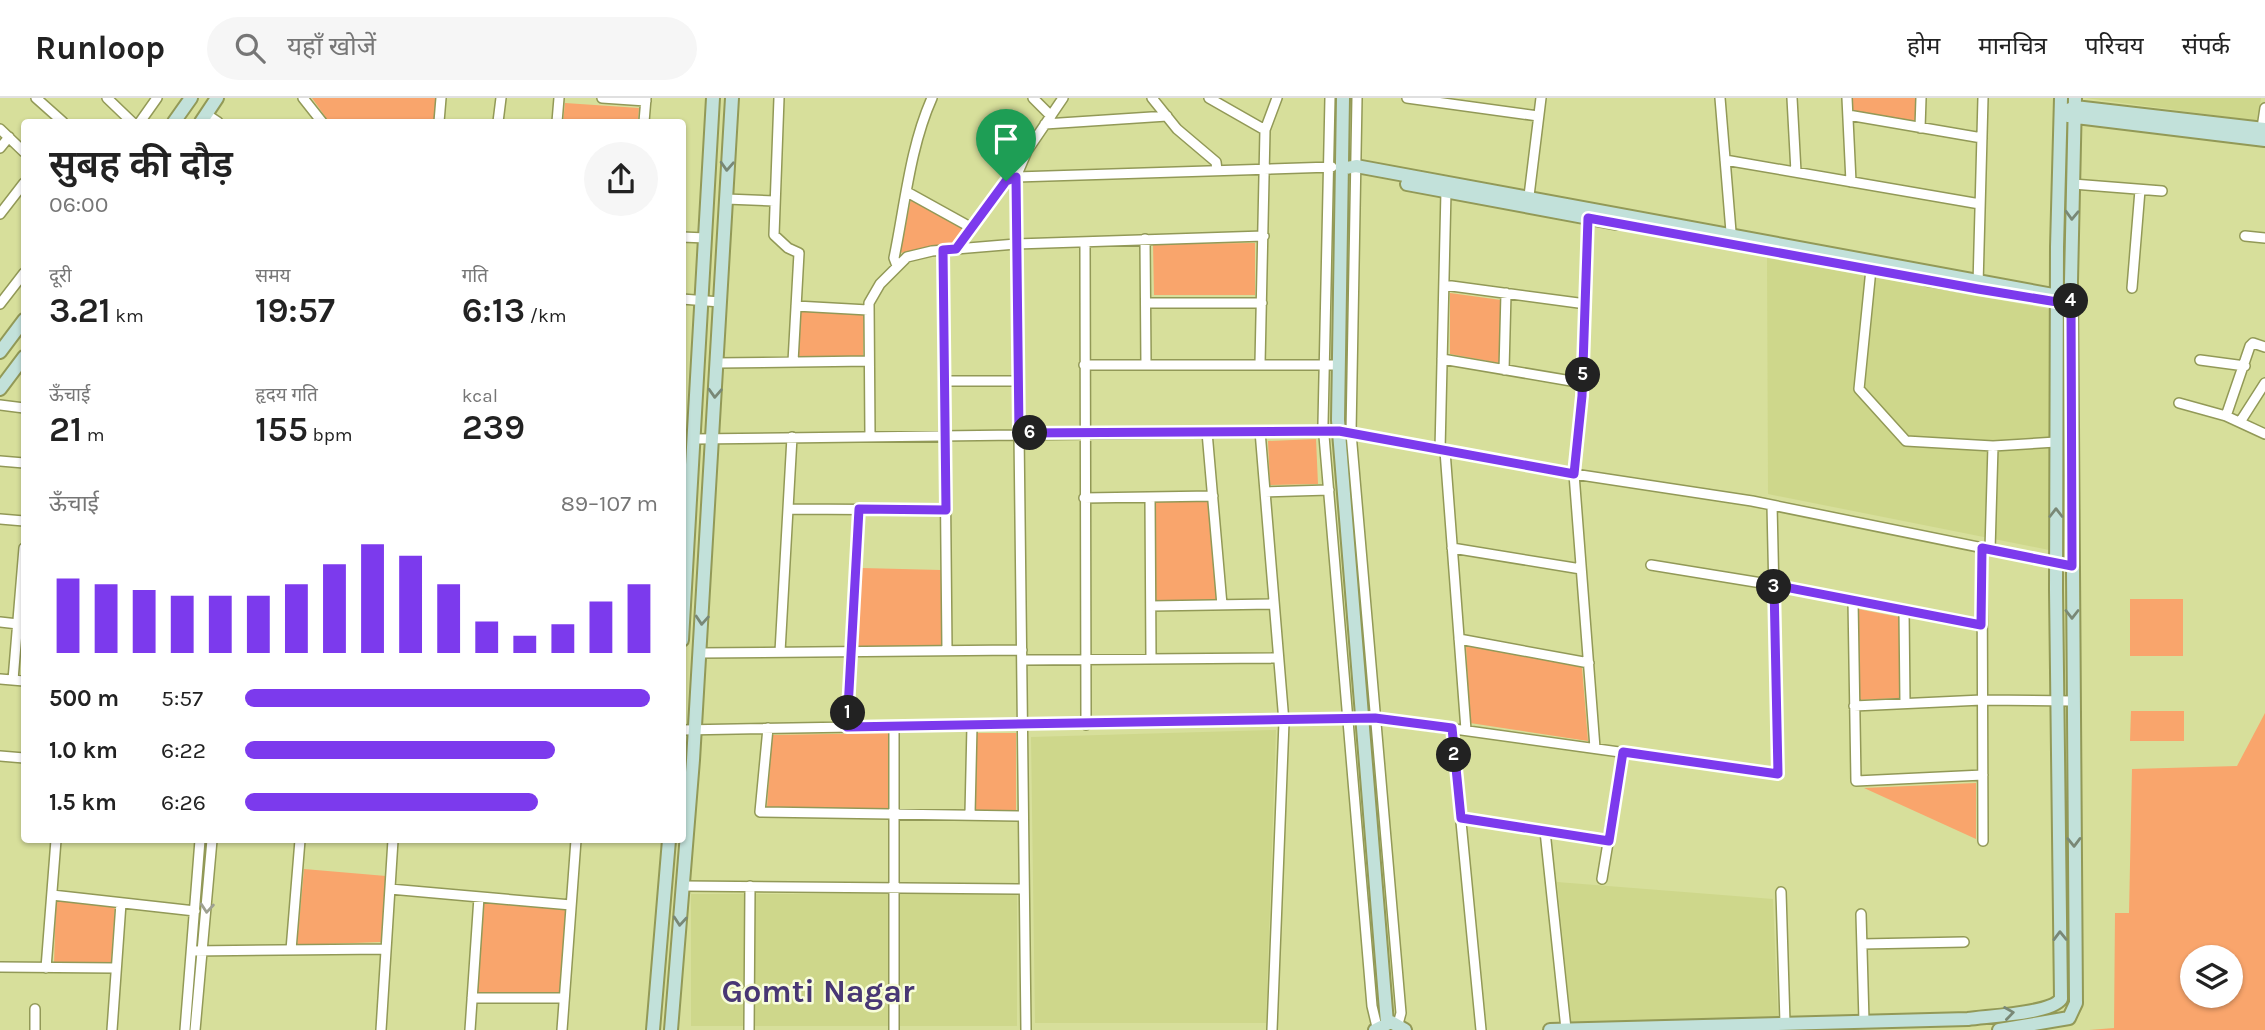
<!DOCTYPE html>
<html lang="hi">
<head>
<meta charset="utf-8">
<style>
  :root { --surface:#fff; --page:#f6f6f6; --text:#222; --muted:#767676; --line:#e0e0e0; --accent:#7c3aed }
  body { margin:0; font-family:Karla,"Noto Sans Devanagari",sans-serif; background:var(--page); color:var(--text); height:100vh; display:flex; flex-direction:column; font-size:26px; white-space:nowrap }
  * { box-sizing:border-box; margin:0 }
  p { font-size:23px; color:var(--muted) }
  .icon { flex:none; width:38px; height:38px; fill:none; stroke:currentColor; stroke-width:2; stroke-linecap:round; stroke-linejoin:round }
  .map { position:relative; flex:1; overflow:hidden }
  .details { position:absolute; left:21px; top:21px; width:665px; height:724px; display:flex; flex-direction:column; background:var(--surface); border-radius:7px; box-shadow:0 2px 5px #0004 }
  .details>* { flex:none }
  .tools { position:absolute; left:2180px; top:847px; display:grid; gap:14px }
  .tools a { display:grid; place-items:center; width:63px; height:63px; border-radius:50%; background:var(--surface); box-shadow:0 2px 5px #0004; font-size:35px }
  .pin { position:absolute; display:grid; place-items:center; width:60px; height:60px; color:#fff; margin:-72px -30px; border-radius:50% 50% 50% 0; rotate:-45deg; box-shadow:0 0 7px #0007 }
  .pin .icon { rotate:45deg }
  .km { position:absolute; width:35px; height:35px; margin:-18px; border-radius:50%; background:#222; color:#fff; font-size:19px; line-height:35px; text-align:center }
  .round { display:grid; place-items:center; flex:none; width:74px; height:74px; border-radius:37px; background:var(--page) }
  .head { display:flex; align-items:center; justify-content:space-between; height:119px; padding:0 28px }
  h1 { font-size:38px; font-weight:600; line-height:52px }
  .stats { display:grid; grid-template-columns:repeat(3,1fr); gap:10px; height:119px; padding:7px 28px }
  .stats div { display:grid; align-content:center }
  .stats b { font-size:35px; font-weight:600 }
  .stats small { font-size:19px; font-weight:400 }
  .stats p { font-size:19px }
  .chart { height:196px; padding:14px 28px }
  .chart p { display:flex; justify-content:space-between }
  .chart svg { width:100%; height:126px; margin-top:7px; stroke:var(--accent); stroke-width:6 }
  ul { padding:0 28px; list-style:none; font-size:23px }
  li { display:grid; grid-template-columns:112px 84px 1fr; align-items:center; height:52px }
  li i { height:18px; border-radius:9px; background:var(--accent) }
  header { display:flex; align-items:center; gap:42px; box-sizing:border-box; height:98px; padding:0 35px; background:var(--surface); border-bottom:2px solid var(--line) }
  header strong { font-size:33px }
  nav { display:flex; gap:38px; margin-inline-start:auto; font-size:24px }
  .search { width:490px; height:63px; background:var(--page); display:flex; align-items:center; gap:18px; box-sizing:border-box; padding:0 24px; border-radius:38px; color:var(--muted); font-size:26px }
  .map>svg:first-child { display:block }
</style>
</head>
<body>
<header>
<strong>Runloop</strong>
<div class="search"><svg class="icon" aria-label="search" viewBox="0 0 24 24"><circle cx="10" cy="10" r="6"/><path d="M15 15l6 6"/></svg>यहाँ खोजें</div>
<nav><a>होम</a><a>मानचित्र</a><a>परिचय</a><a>संपर्क</a></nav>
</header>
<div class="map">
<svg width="2265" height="932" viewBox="0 0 2265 932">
  <rect width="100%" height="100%" fill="#d7df9b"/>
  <path fill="#ced78b" d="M2085,0H2261L2258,23Z
    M1767,160L2049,211V452L1768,396Z
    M1276,632L1266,925H1035L1031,639Z
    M1557,784L1773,801L1778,920L1571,924Z
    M691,796H1017V928H691Z"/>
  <path fill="#f9a56c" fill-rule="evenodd" d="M312,0H436L434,24H329Z
    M1851,0H1916L1915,23L1852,13Z
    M565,5L639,10L638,24H563Z
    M911,101L966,131L955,146L900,155Z
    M1255,145V197H1154L1153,146Z
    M1450,195L1501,202L1499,265L1450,256Z
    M800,212L864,216L863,258H797Z
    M1316,341L1318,386L1270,387L1268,343Z
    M1155,404H1208L1217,504L1156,506Z
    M862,470L941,472L942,549H856Z
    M2130,501H2183V558H2130Z
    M1858,511L1899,519L1901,600L1858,602Z
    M1466,548L1582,569L1588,643L1470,625Z
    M2131,613H2184V643H2130Z
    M2265,615V932H2089L2114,930L2115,815H2129L2132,671L2237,668ZM2193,859H2231V898H2193Z
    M890,635V711L767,709L772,637Z
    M972,635H1016V713H972Z
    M1976,685V741L1864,690Z
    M304,771L386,778L381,844L297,847Z
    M56,802L115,808L111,866H54Z
    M484,805L567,810L560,895L477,894Z"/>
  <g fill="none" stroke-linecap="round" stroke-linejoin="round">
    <defs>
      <path id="street" d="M36,0L63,24
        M107,0L132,24
        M303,0L322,24
        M602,0L646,3
        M779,0L774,137L788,150L799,155L793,264
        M1033,0L1051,18
        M1152,0L1177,31L1216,64L1217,72
        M1209,0L1265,32
        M1330,0L1323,326L1372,908L1377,929
        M1357,0L1351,335L1401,915L1398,926
        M1407,0L1538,18
        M1720,0L1732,146
        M1792,0L1796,74
        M1847,0L1851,84
        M206,16L218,24
        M1848,17L1982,40
        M140,24L157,0
        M439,24L441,0
        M498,24L501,0
        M557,24L559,0
        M644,24L646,0
        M1045,26L1167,18
        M1920,30L1921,0
        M0,31L24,54
        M2258,35L2262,30L2265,10
        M0,50L9,39
        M1725,62L1980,106
        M2073,86L2162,93
        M907,94L972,130
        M726,101L774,103
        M1528,106L1541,0
        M0,116L24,85
        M1588,120L1582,297L1574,376L1595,650
        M2245,138L2265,140
        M682,139L706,140
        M1145,141L1146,267
        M1085,144L1086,627
        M956,151L1006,83L1016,79L1332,69
        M943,152L947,552
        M897,168L894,160C905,107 910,49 932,0
        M1871,171L1859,291L1906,343L1993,348L2056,344
        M1444,187L1586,206
        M1978,187L1983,0
        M2132,190L2140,92
        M682,201L720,204
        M1146,205H1262
        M0,206L24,175
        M796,208L868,212
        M1442,261L1583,285
        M2200,262L2245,268
        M717,265L869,263
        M1260,266L1265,32L1277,0
        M1084,267H1339
        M1504,272L1506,195
        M945,283H1018
        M2179,305L2226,318L2265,336
        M0,307L24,310
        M2226,318L2250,248L2253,245L2265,249
        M2240,324L2265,285
        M1260,333L1284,624L1272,932
        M1207,334L1222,507
        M870,338L869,205L880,186L907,159L932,153L1016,146L1264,138
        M694,341L1339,333L1574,376L1752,403L2072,468
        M1440,352L1446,93
        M1445,353L1466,632
        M0,363L24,365
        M1265,394L1329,392
        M1150,399L1151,561
        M1084,400L1213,398
        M788,411L946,412
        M0,421L24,423
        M1452,450L1581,471
        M1982,450L1983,743
        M1990,452L1993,348
        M1651,467L1774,487L1981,527
        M1853,502L1856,683L1983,677
        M1151,508L1274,506
        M1904,512L1905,605
        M0,524L18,526
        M1459,541L1589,565
        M780,554L792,339
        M700,555L1022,552
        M1022,562L1278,560
        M0,581L24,583
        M13,582L24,450
        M1854,608L1982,602L2072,603
        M847,629L859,411
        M894,629V932
        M768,630L760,714L1023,718
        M1452,630L1481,932
        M682,632L1375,620L1778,676L1772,407
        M0,658L24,660
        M970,716L972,628
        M1461,720L1609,743
        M1545,733L1566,931
        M1602,781L1623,654
        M683,788L1024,791
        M390,791L571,807
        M1781,794L1785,925
        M52,797L195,813
        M1861,816L1864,923
        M1862,846L1964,844
        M291,852L300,742
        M192,853L386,851
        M0,869L115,870
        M46,870L56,742
        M472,900H564
        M35,932V911
        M112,932L121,805
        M185,932L200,742
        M195,932L212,742
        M381,932L393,742
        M470,932L479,799
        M562,932L576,742
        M749,932L750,788
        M1026,932L1016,79L1027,53L1063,0"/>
      <path id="secondary" d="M1343,0L1338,322L1387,925
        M2070,11L2075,9L2265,31
        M2068,18L2265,42
        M174,24L191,0
        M201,24L217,0
        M1342,71L1356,68L2064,199
        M1407,86L1616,125
        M1927,181L2064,203
        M0,254L24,222
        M0,291L24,259
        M682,542L713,0
        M653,932L669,742
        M671,932L693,662L732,0
        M1375,932L1391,924L1405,932
        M1550,932L1968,921C1988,918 2050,916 2061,901L2056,492L2057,149L2061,0
        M1999,932L2069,920L2076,905L2071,183L2075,0"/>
    </defs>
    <use href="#street" stroke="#929957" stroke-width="12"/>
    <use href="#secondary" stroke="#929957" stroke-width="16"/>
    <use href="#street" stroke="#fff" stroke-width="9"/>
    <use href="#secondary" stroke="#c2e1da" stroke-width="12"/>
  </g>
  <defs><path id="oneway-chevron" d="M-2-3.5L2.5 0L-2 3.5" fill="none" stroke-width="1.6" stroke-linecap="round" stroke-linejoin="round" transform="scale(1.75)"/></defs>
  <g stroke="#798876">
    <use href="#oneway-chevron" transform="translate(727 68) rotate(93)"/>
    <use href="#oneway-chevron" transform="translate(2072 117) rotate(92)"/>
    <use href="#oneway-chevron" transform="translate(715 295) rotate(93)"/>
    <use href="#oneway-chevron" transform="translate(2056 415) rotate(-90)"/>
    <use href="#oneway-chevron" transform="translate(2072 516) rotate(90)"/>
    <use href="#oneway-chevron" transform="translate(702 522) rotate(94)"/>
    <use href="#oneway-chevron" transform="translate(2074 744) rotate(89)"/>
    <use href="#oneway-chevron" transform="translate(680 823) rotate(95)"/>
    <use href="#oneway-chevron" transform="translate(2060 838) rotate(-91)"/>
    <use href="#oneway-chevron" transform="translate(2009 915) rotate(-8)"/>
  </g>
  <use stroke="#9ea092" href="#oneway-chevron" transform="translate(207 810) rotate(95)"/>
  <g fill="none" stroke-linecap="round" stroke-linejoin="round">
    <defs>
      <path id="route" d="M1016,79L1019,335L1339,333L1574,376L1582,298L1588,120L1978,191L2057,204L2071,202L2072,468L1982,450L1981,527L1774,487L1778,676L1623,654L1609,743L1461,720L1452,630L1375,620L847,629L859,411L946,412L943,152L956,151L1006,83Z"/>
    </defs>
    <use href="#route" stroke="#fff" stroke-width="14"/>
    <use href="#route" stroke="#7c3aed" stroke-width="9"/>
  </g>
  <g text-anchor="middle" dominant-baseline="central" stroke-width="5" stroke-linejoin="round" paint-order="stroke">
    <g font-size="32" font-weight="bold" fill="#483774" stroke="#f8fddb">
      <text x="818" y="893">Gomti Nagar</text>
    </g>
  </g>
</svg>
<div class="tools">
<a><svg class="icon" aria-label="layers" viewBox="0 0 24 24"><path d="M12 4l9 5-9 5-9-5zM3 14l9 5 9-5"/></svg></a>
</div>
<div class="pin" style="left:1006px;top:83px;background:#1e9e55"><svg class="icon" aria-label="arrive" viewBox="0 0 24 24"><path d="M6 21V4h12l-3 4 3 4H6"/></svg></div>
<b class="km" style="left:848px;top:615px">1</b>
<b class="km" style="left:1454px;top:657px">2</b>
<b class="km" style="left:1774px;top:489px">3</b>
<b class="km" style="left:2071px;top:203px">4</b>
<b class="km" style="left:1583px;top:277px">5</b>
<b class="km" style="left:1030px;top:335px">6</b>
<section class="details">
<div class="head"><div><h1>सुबह की दौड़</h1><p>06:00</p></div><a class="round"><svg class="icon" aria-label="share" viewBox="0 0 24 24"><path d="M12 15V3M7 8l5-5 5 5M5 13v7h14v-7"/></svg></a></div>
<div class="stats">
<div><p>दूरी</p><b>3.21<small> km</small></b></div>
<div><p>समय</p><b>19:57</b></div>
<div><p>गति</p><b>6:13<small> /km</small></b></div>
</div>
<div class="stats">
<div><p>ऊँचाई</p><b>21<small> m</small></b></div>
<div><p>हृदय गति</p><b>155<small> bpm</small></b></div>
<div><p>kcal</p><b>239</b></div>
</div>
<div class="chart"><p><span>ऊँचाई</span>89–107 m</p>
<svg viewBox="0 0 160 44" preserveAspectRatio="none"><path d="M5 44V18M15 44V20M25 44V22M35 44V24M45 44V24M55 44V24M65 44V20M75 44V13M85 44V6M95 44V10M105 44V20M115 44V33M125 44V38M135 44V34M145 44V26M155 44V20"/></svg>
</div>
<ul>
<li><b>500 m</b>5:57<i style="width:98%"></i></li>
<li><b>1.0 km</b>6:22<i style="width:75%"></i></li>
<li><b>1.5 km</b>6:26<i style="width:71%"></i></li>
</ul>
</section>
</div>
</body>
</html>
